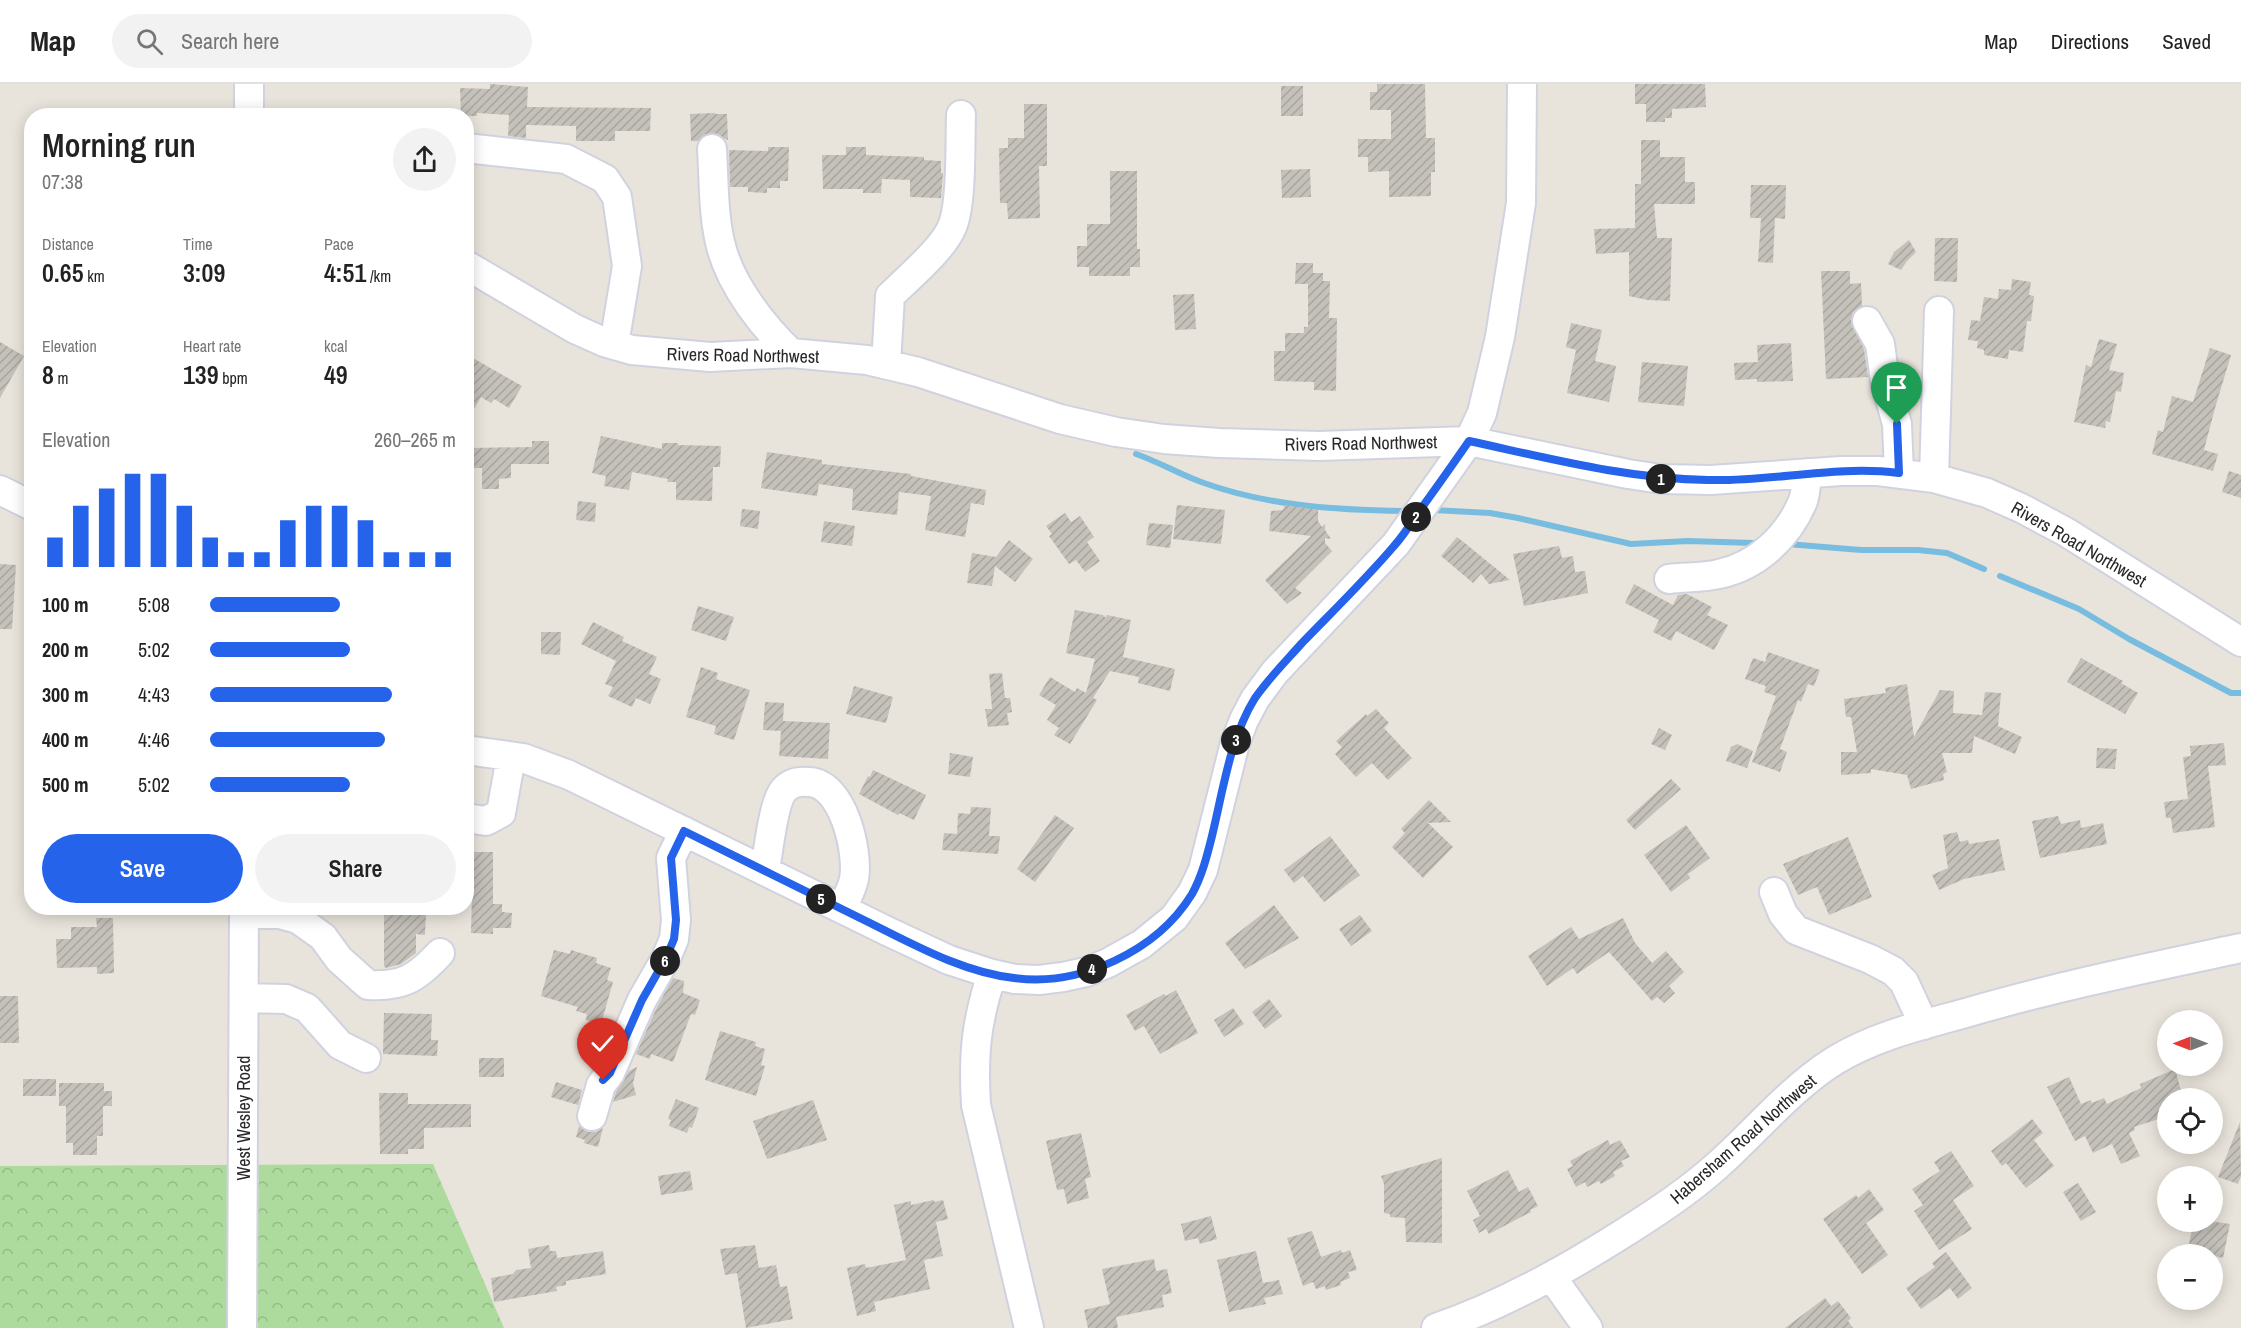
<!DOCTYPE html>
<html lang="en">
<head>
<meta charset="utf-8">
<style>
  :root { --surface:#fff; --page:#f2f2f2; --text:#222; --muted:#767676; --line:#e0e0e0; --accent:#2563eb }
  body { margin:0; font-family:"Archivo Narrow",sans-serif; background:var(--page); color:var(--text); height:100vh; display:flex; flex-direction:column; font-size:22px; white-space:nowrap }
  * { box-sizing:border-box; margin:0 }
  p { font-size:20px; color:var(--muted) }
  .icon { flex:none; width:33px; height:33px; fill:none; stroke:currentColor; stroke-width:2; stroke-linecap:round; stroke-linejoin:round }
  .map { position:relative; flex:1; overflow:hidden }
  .side { position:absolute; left:24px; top:24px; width:450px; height:807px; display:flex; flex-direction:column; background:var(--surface); border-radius:24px; box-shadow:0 3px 15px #0003 }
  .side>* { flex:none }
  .needle { width:39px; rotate:270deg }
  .tools { position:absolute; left:2157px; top:926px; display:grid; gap:12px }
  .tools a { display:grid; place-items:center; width:66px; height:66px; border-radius:50%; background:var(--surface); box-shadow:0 3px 15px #0003; font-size:30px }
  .pin { position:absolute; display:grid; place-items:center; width:51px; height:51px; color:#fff; margin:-62px -26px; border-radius:50% 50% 50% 0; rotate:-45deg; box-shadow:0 0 6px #0007 }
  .pin .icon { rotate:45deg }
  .km { position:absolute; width:30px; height:30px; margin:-15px; border-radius:50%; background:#222; color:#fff; font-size:16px; line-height:30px; text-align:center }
  .round { display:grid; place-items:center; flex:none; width:63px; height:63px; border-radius:32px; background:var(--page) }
  .overview { display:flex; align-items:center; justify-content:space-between; height:102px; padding:0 18px }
  h1 { font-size:33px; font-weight:600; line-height:45px }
  .stats { display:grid; grid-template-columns:repeat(3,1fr); gap:9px; height:102px; padding:6px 18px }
  .stats div { display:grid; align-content:center }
  .stats b { font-size:26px; font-weight:600 }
  .stats small { font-size:16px; font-weight:400 }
  .stats p { font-size:16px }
  .chart { height:168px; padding:12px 18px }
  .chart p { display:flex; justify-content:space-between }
  .chart svg { width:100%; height:108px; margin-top:6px; stroke:var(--accent); stroke-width:6 }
  .button { display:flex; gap:12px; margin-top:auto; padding:12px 18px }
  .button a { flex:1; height:69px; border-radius:36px; background:var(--accent); color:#fff; font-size:24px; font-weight:600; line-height:69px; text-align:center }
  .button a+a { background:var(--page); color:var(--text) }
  ul { padding:0 18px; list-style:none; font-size:20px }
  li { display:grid; grid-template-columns:96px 72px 1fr; align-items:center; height:45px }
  li i { height:15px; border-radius:8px; background:var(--accent) }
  header { display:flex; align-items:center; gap:36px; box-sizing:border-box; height:84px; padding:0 30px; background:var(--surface); border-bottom:2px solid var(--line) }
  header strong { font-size:28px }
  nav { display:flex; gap:33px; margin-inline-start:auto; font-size:21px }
  .search { width:420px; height:54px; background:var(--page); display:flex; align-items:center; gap:15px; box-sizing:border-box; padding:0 21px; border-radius:33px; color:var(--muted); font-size:22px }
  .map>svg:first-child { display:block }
</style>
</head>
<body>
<header>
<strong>Map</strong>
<div class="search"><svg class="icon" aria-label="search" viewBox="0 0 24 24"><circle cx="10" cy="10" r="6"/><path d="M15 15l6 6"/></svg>Search here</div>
<nav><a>Map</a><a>Directions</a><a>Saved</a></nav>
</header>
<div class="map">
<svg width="2241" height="1244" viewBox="0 0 2241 1244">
  <defs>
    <pattern id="park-crowns" width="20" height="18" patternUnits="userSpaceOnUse" patternTransform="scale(1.5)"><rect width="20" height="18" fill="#adda9d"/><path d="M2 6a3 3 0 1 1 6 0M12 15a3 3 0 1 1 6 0" fill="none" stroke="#95bb87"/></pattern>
    <pattern id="building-hatch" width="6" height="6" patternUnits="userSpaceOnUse" patternTransform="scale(1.5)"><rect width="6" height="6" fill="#c4c0ba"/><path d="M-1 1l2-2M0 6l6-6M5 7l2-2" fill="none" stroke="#a8a5a0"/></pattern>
  </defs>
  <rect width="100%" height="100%" fill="#e9e4db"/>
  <path fill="url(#park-crowns)" d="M433,1080L504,1244H0V1082Z"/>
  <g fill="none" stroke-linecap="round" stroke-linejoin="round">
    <path stroke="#78bde0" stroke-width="6" d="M1136,370C1159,378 1181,391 1204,399C1268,422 1337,426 1404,427
      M1433,426L1490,429L1518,434L1631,460L1688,457L1754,459
      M1787,460L1861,466H1918L1947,469L1984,485
      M2000,492L2079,525L2129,555L2231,609H2241"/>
  </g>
  <path fill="url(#building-hatch)" d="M490,0L528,3L527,23L651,24L650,47H615V57H576V42L526,41V54L508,52L509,31L477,29V32H461L460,4L490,5Z
    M1377,0H1425L1426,54H1435V88H1431V112L1389,113V87L1368,88V73H1358V55H1391V26H1370V8H1377Z
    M1635,0H1705L1706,23L1672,25V34H1665V38H1646V20H1635Z
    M1281,2H1303V32H1281Z
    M1024,20H1047V82H1039L1040,134L1008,135L1007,119H1000L999,64H1008V54H1024Z
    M715,29V30H727L728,56L712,49L704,51L698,57H691L690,30Z
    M1641,56H1660V73H1685V98H1695V120H1654L1657,154H1672L1670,217L1648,216L1629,212V168L1596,170L1594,145L1635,144V100H1641Z
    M768,63H789L788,97H780V104H767V109L748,108V103H730L729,66L768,67Z
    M846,63H866V71L924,73V76L941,77V89H943L941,114L910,113V96L882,95L881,109H863V105H823L822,71H846Z
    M1310,85L1311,113L1282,114L1281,86Z
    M1110,87H1137V165H1140V183H1130V192H1089V183H1077V162H1087V140H1110Z
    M1751,101H1786L1785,135L1775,134L1773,179L1758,178L1761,134H1750Z
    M1935,154H1958L1957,198L1934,197Z
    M1909,156L1916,168L1907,177L1901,186L1888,180L1894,168Z
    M1296,179H1313V189H1323V197H1330L1329,234H1337L1336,307L1314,306V298L1274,297V267H1285V249H1304V243H1308V200H1295Z
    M1821,187H1850V200L1861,199L1862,222L1853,228L1851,237L1864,265L1868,293L1826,295Z
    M2012,195L2031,198L2029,211L2034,212L2031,237H2027L2023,268L2009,266L2008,275L1984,271V266L1977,264L1978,257L1968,256L1971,236L1980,237L1984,213L1998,215L1999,205L2011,206Z
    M1194,210L1196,245L1175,246L1173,211Z
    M1571,239L1602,246L1595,277L1616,282L1609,318L1567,309L1576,266L1566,263Z
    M2099,255L2117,260L2109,286L2124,289L2121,308L2116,307L2110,338L2106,337L2105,344L2074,338L2086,281L2091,283Z
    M0,258L24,272L0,314Z
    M1791,259L1793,297L1757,298V295L1735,296L1734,279L1758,278L1757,261Z
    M2210,264L2231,271L2215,324L2204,366L2218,370L2213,387L2152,370L2158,346L2163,348L2172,312L2193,318Z
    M466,270L522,302L509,324L494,315L491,319L481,313L466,339Z
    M1642,278L1688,282L1684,322L1638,318Z
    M601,352L662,365V359H678V361L721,362L720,383H713L712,417L676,416V398H667L668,395L632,388L629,406L604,402L606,392L592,389Z
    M532,357H549V380H511V394L499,395V405H482V384H471L470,364L532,363Z
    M767,368L822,376V380L911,390V392L986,406L984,421L971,419L965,453L925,446L931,412L899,408L897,431L852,426L853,405L819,400L817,412L761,404Z
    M2229,387L2241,391V414L2222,408Z
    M578,417L596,419L595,438L576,436Z
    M1177,421L1225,426L1221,460L1173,455Z
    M1285,421L1318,426V437L1322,443L1325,440V446L1331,455L1325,454V459L1332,467L1295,504L1302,509L1287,520L1265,496L1311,452L1269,447L1271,427L1283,426Z
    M742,425L760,427L758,445L740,442Z
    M1065,429L1071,438L1080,432L1094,453L1087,458L1100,477L1085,488L1076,476L1069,480L1049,452L1052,450L1046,442Z
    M824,437L855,442L852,462L821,458Z
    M1149,439L1173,441L1170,464L1146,461Z
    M1457,453L1466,460L1510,496L1489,500L1481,490L1473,499L1441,472Z
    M1009,456L1033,475L1015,498L995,482L992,502L967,499L972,469L996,473Z
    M1559,462L1562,474L1573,472L1575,488L1585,487L1588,509L1524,522L1513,470Z
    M0,480L16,481L12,545H0Z
    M1634,500L1673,521L1678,511L1687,510L1712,523L1707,531L1728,541L1714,566L1676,547L1671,557L1653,548L1659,536L1625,519Z
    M698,522L734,533L726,557L691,546Z
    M1075,526L1103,531L1106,534L1107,531L1131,536L1123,573L1175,585L1170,607L1138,599L1139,593L1110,587L1093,614L1097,616L1070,660L1054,651L1059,644L1047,636L1056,621L1039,611L1050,593L1075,608L1077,604L1086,609L1095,575L1066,569Z
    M593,538L624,553L622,557L657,573L649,590L661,595L650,620L636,614L632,623L608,612L613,603L605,600L616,577L581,560Z
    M541,548H561L560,571L541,570Z
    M1768,568L1820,586L1814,602L1808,600L1801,618L1798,616L1780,665L1787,668L1780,688L1752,678L1776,612L1764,608L1766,602L1745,595L1753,574L1765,578Z
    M2081,574L2123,597L2121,599L2138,609L2125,630L2067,598Z
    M701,583L718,589L716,595L750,606L734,656L714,650L716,642L686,633Z
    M1002,589L1005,614H1010L1012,628L1007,629L1009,641L988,643L985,625H992L989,590Z
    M1907,600L1914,653L1940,606L1954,607L1953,629L1982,631L1985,608L2001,609L1998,642L2022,653L2015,670L1974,652L1972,669H1942L1947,688L1943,690L1944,696L1911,705L1907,691L1871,685V689L1841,691V668H1857L1851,633H1846L1844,615L1886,609L1885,604Z
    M854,602L893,613L886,639L846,630Z
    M765,618L784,619L783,637L830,639L828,675L779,672L781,647L763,646Z
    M1376,625L1389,639L1384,644L1412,674L1388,696L1372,679L1356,693L1335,670L1342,663L1336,657L1366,630L1367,632Z
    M1659,644L1672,651L1665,666L1651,660Z
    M2224,659L2226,681L2208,682L2215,743L2173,749L2171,734H2166L2164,718L2188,715L2183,673L2191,672L2190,662Z
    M1737,660L1753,667L1747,684L1726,677L1731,663Z
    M2097,664L2117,665L2115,685L2096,684Z
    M950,669L973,673L970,693L948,690Z
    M873,686L926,711L914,736L899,729L898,731L859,710L868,692L870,693Z
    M1671,695L1681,705L1635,746L1626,736Z
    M1429,716L1451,738L1428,739L1453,763L1423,794L1392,763L1405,749L1401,745Z
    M971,723L991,724L989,752H1000L998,770L942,766L944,749L957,750L958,729L970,730Z
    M1055,731L1074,744L1035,798L1017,785Z
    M2058,732L2061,740L2080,736L2081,744L2103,739L2107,760L2040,774L2032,737Z
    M1686,741L1710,774L1688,790L1690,794L1671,808L1644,771Z
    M1957,748L1960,758L1968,756L1969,760L1999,755L2005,786L1964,795L1939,806L1932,791L1948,784L1943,751Z
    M1330,752L1360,791L1324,818L1303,792L1294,799L1284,786Z
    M1848,753L1872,813L1829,831L1817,803L1798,811L1783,780Z
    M469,768H493V820H502V828L512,829L511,844H493V850L471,849L472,810H469Z
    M1274,821L1299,854L1245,885L1225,859Z
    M384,828H426L425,851L416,850V869L401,880L386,884L384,882Z
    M1360,831L1372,847L1351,862L1339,845Z
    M96,834H113L114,889L97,890V883L57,884L56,855H71V843H97Z
    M1623,834L1635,859L1652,879L1666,867L1684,888L1669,902L1675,909L1664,919L1657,913L1652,917L1609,868L1577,890L1573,884L1547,902L1528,872L1571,843L1579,855Z
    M554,866L570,870L571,866L597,874L596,879L611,884L607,896L613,898L601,940L586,936L587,930L576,927L578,923L541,912Z
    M673,894L684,897L683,909L700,916L695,931L691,930L673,978L651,970L650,975L636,970L657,923Z
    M1176,906L1198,949L1160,970L1144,942L1135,947L1126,931L1164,910L1166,912Z
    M0,912H18L19,959H0Z
    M1269,915L1282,932L1265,945L1252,928Z
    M1233,924L1244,940L1224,953L1214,936Z
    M384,929L432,930L431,956H438L437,972L383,970Z
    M720,947L756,958L755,962L765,965L761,981L765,982L756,1012L705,996Z
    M479,974H504V993H479Z
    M637,983L633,999L636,1011L613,1018L616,1008L629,987Z
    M2175,985L2183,1014H2168V1032L2134,1043L2135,1046L2129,1049L2140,1072L2121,1080L2112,1060L2093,1069L2085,1052L2075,1057L2047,1003L2069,993L2081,1020L2091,1016L2092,1019L2104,1014L2107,1020L2141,1004L2140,1000Z
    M23,995H56V1012H23Z
    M556,998L582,1006L578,1021L551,1013Z
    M59,999H104V1007H112V1022H103V1052H97V1071H73V1059H66V1022H59Z
    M379,1009H408V1020H471V1043L424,1044V1065H408V1070H380Z
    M676,1015L699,1024L692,1044L689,1043L687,1049L669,1042L671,1036L668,1035Z
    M813,1016L827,1056L767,1075L753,1037Z
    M2032,1035L2043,1049L2034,1056L2054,1082L2026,1104L2006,1079L2002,1082L1991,1067Z
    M2240,1038L2241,1092L2238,1100L2218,1093Z
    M579,1042L588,1048H596L603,1044L598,1063L584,1059L585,1056L576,1053Z
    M1081,1049L1091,1093L1085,1095L1089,1114L1067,1120L1064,1105L1057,1106L1046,1057Z
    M1608,1056L1610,1061L1620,1056L1630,1073L1621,1077L1624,1082L1613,1088L1615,1092L1601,1100L1599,1097L1587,1103L1585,1098L1576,1103L1567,1085L1573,1082L1570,1077Z
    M1951,1067L1974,1102L1953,1116L1972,1145L1939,1166L1914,1127L1923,1121L1912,1105L1940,1087L1934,1078Z
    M1442,1074V1159L1406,1158L1405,1134L1390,1133V1130L1384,1129V1100L1381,1092Z
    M1508,1086L1519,1108L1528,1103L1538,1122L1530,1126L1531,1128L1489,1150L1486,1145L1479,1149L1473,1136L1480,1132L1467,1107Z
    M690,1087L693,1106L661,1111L658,1092Z
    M2078,1099L2096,1128L2081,1137L2063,1108Z
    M1869,1105L1884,1126L1866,1139L1888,1171L1862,1190L1823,1135L1856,1111L1858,1114Z
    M934,1116V1118L943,1116L948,1135L936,1138L943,1172L924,1176L930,1205L874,1218L876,1227L857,1232L847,1184L865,1180L866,1184L906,1176L894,1121L911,1117V1121Z
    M1211,1132L1217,1155L1200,1160L1198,1154L1185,1157L1181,1140Z
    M2209,1137L2230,1140L2223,1174L2206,1170L2207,1164L2189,1160L2193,1141L2207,1144Z
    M1312,1147L1321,1173L1341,1166L1342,1169L1350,1166L1357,1186L1348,1188L1350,1194L1340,1198L1341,1201L1326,1206L1325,1202L1316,1205L1313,1198L1303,1202L1287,1154Z
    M549,1161L550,1167H556L557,1174L603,1167L606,1190L566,1197V1201L556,1203L557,1207L494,1218L491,1194L513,1190L516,1186L531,1184L528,1165Z
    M755,1161L759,1184L776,1181L780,1203L787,1202L793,1235L746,1244L737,1189L725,1191L720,1165Z
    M1256,1167L1263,1199L1279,1196L1283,1210L1264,1214L1266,1220L1229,1228L1217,1176Z
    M1946,1168L1972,1204L1958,1215L1950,1204L1921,1225L1906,1204L1935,1183L1932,1179Z
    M1154,1175L1156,1187L1167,1185L1172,1209L1162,1211L1164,1223L1116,1233L1118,1244H1088L1084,1226L1110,1220L1102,1185Z
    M1825,1214L1831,1222L1838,1217L1851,1234L1848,1237L1853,1244H1785Z"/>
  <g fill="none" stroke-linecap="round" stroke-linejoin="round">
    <defs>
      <path id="minor" d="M249,32V0
        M466,64L566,75L605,95L617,113L627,182L614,261
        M712,65C714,98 713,135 722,166C733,204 763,242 791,269
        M466,181L575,245L604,258L632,266L710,273L791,269L867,276L918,288L1060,335L1116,348L1164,355L1219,359L1319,362L1469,357L1628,390L1661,395L1711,396L1841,387H1878L1934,394L1987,409L2021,424L2066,448L2241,558
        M1867,237L1880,260L1885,297L1897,340L1899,389
        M886,280L890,212C908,194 943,165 952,143C962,120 960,59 961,31
        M1934,394L1939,227
        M0,406L32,422
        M1669,495C1685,493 1703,494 1719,490C1757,482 1788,453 1803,417C1806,409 1806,398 1807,389
        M466,666L523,674L569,691L889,848L949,876L992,890L1015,895L1039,896L1063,893L1086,888L1108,879L1142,860L1174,834L1192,809L1203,786L1235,659L1244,636L1255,615L1275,588L1396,460L1469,357L1482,329L1500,253L1521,119L1522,0
        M466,734L486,737L501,729L511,673
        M765,787C768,770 773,718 784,706C790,699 799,697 809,698C843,699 859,768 854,795C852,805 846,815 842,825
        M1774,808L1783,830L1796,846L1870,875L1893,887L1904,898L1924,941
        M244,830H280L298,835L323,853L339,875L368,901C403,903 417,894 440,869
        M992,890C976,938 973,971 976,1021L1029,1244
        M244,914L286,915L307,924L340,961L366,974
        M592,1032L601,1001L610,989L642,916L666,874L674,855L676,836L671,774L684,747
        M1551,1192L1588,1244
        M242,1244L244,824
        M1436,1244C1501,1222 1562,1188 1619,1152C1654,1130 1688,1108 1719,1080C1757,1046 1790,1005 1834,977C1873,953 1918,942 1962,930C2054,903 2147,884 2241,864"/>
    </defs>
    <use href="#minor" stroke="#d0d2df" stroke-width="32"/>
    <use href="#minor" stroke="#fff" stroke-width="28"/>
  </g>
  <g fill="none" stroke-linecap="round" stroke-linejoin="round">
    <defs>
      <path id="route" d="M603,996L610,989L642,916L666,874L674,855L676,836L671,774L684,747C744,777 804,806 864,836C911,859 961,888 1014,894C1080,903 1157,867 1192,810C1202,792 1207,772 1212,752C1223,707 1230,654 1255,614C1269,594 1286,577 1302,559C1333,527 1365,496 1394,462C1404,451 1412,438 1420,426C1437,403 1453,380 1469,357C1548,374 1627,395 1708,396C1772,398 1835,381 1899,389L1897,340"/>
    </defs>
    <use href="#route" stroke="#fff" stroke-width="12"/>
    <use href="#route" stroke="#2563eb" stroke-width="8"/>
  </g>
  <g text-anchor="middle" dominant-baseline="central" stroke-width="6" stroke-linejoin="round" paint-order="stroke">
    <g font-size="18" fill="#282828" stroke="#fff">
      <text transform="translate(743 271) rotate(1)">Rivers Road Northwest</text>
      <text transform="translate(1361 359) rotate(-1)">Rivers Road Northwest</text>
      <text transform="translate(2079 460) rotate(30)">Rivers Road Northwest</text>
      <text transform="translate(243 1034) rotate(-90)">West Wesley Road</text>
      <text transform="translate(1743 1055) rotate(-41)">Habersham Road Northwest</text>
    </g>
  </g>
</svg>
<div class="tools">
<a><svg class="needle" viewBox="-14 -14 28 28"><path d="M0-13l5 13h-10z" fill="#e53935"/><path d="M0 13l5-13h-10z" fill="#767676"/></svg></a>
<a><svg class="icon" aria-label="locate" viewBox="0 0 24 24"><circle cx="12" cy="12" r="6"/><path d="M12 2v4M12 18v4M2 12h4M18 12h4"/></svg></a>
<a>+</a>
<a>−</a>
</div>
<div class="pin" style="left:1897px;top:340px;background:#1e9e55"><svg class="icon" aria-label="arrive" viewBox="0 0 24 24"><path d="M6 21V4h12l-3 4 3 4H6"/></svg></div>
<div class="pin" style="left:603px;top:996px;background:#d93025"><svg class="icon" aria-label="check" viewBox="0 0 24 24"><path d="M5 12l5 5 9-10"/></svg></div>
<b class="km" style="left:1661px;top:395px">1</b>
<b class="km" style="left:1416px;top:433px">2</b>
<b class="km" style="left:1236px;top:656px">3</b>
<b class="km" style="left:1092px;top:885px">4</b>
<b class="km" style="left:821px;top:815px">5</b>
<b class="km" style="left:665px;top:877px">6</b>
<section class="side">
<div class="overview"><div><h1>Morning run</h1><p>07:38</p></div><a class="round"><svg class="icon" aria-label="share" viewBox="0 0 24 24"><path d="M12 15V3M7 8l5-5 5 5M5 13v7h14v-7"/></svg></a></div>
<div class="stats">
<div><p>Distance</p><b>0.65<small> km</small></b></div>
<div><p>Time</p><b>3:09</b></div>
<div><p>Pace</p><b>4:51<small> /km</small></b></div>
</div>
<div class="stats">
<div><p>Elevation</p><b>8<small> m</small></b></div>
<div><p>Heart rate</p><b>139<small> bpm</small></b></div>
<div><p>kcal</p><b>49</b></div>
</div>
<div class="chart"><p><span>Elevation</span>260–265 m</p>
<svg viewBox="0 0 160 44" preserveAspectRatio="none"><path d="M5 44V32M15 44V19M25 44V12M35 44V6M45 44V6M55 44V19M65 44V32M75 44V38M85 44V38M95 44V25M105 44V19M115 44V19M125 44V25M135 44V38M145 44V38M155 44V38"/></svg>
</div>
<ul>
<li><b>100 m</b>5:08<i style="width:53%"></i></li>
<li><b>200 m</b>5:02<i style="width:57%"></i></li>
<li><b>300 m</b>4:43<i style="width:74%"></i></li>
<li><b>400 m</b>4:46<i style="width:71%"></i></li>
<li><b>500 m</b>5:02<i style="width:57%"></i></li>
</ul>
<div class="button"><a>Save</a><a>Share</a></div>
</section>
</div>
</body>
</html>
